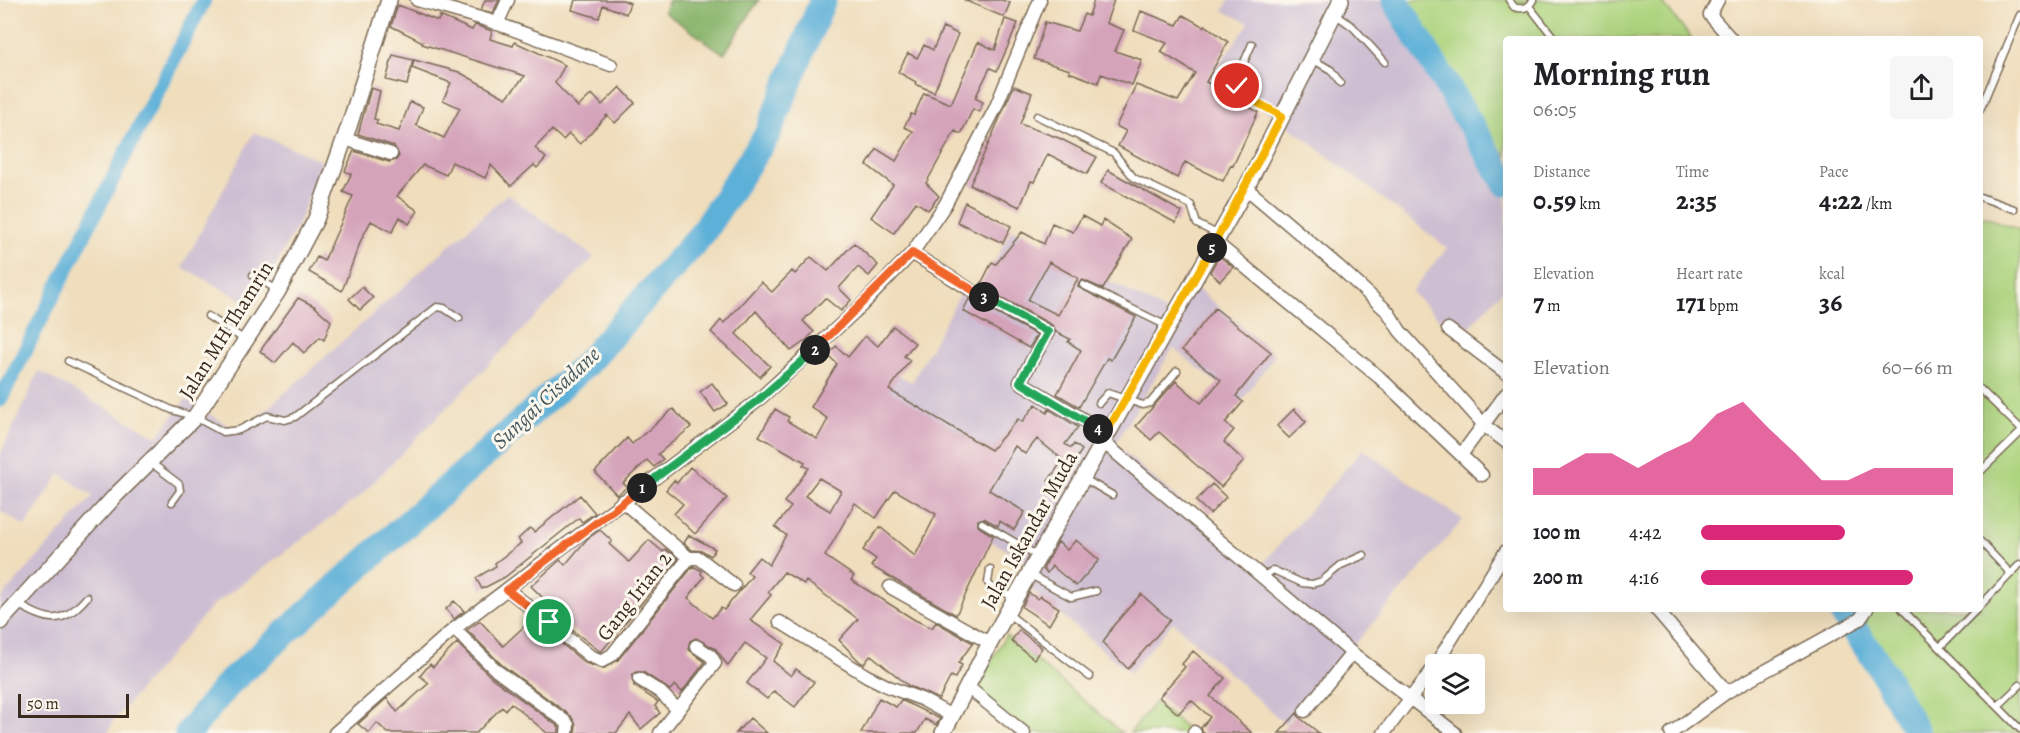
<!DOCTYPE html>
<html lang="en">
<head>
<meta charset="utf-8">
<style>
  :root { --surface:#fff; --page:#f6f6f6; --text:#202124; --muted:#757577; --accent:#db2777 }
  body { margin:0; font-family:Alegreya,serif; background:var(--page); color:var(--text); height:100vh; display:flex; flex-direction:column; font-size:22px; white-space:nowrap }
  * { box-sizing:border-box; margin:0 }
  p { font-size:20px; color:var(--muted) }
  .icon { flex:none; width:33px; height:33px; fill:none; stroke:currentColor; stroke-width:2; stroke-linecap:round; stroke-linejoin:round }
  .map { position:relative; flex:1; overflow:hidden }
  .side { position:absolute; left:1503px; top:36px; width:480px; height:576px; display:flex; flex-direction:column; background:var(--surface); border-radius:6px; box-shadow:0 6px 24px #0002 }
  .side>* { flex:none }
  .tools { position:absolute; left:1425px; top:654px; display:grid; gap:12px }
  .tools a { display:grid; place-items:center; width:60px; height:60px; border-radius:6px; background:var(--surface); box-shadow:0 6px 24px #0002; font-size:30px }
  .scale { position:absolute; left:18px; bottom:15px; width:111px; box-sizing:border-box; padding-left:6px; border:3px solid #3b2a1e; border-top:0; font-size:16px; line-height:21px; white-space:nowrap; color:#3b2a1e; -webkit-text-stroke:4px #fbf7ec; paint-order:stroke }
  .pin { position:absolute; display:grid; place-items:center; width:51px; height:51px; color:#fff; margin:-26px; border:3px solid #fff; border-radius:50%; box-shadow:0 2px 6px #0007 }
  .km { position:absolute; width:30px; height:30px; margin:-15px; border-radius:50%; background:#222; color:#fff; font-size:16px; line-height:30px; text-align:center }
  .round { display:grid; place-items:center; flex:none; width:63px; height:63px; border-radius:6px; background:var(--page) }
  .overview { display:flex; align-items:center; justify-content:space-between; height:102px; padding:0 30px }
  h1 { font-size:33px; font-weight:700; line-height:45px }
  .stats { display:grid; grid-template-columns:repeat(3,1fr); gap:9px; height:102px; padding:6px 30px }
  .stats div { display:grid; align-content:center }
  .stats b { font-size:26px; font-weight:700 }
  .stats small { font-size:16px; font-weight:400 }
  .stats p { font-size:16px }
  .chart { height:168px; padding:12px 30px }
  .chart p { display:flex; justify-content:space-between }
  .chart svg { width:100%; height:108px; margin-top:6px; fill:var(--accent); opacity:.7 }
  ul { padding:0 30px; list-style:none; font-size:20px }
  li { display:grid; grid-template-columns:96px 72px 1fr; align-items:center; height:45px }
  li i { height:15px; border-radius:8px; background:var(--accent) }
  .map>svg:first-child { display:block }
</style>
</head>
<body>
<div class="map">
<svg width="2020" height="733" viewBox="0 0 2020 733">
  <rect width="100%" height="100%" fill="#fbf7ec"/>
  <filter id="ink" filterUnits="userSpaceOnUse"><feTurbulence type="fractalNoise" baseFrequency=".0167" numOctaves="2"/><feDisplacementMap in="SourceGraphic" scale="12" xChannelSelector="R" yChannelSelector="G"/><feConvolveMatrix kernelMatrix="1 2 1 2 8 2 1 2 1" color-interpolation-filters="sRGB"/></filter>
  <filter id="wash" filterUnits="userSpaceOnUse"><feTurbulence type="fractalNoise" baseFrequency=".008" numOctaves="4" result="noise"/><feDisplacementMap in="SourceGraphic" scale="24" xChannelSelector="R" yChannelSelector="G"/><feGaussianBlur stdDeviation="1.35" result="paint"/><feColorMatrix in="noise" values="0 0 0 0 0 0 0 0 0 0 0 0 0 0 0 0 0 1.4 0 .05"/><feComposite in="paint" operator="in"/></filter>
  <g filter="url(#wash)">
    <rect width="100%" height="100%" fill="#efddbb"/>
    <path fill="#cdbed2" d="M1229,0H1402L1506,158V286L1460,338L1411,292L1447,248L1273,114L1206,83L1249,23L1223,11Z
      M254,132L322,161L299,222L254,306L182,267Z
      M507,194L594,257L359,497L212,606L112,722L108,733H0V599L93,496L60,474L25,526L0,511V455L39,371L157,437L186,399L240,433Z
      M1012,229L1169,313L1184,277L1275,355L1241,402L1173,348L1115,444L1258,569L1363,449L1463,520L1285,724L1173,622L1130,673L1020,580L1025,560L833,454L877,366L912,382L964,287L977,296Z"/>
    <path fill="#add47e" stroke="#747f4e" stroke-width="1.5" d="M1402,0H1660L1692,39H1506V158Z
      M1980,215L2020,230V733H1926L1842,609H1980Z
      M1006,635L1122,733H1021L973,694Z
      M1155,702L1192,733H1130Z"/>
    <path fill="#8ab66d" stroke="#627046" stroke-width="1.5" d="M669,0H759L724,54L664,12Z"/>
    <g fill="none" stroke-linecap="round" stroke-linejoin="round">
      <path stroke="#5db0d8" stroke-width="15" d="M0,400L204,0"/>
      <path stroke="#5db0d8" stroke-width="27" d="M1395,0L1506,183
        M1840,609L1877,662L1917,733
        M188,733L228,684L586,364L701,235L767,135L823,0"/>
    </g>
    <g id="blocks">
      <path fill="#d4a3ba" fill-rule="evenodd" d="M485,0H499L493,13L481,10Z
        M575,0H623L630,3L626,14L603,5L599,18L572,10Z
        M964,0H1002L1010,3L1004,17Z
        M1094,0H1114L1106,23L1124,30L1115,51L1142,60L1132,85L1101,74L1098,83L1069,72L1070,70L1034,59L1045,22L1077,31L1084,14L1089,16Z
        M398,5L438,21L440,16L472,30L475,25L484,28L492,31L490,39L513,46L515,42L565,65L555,83L578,107L592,94L602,105L620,87L635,103L615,123L607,115L580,144L569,134L563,140L552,130L535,148L546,158L537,168L534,165L511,186L491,165L485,178L452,162L446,175L423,165L397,196L418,211L409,224L400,217L392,232L371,221L361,240L342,291L309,272L317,257L324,261L353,196L343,192L351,174L345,171L354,151L389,162L396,160L399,156L394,146L358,134L371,88L380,91L374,119L378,120L376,124L399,131L410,102L423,107L416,125L444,138L460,108L443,100L451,83L412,68L414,60L459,72L506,98L525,76L422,44L423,42L391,26Z
        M1141,11L1177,25L1183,15L1204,27L1205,25L1228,42L1206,82L1258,112L1233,166L1231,165L1223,181L1185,162L1177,178L1118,146L1126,131L1116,126L1136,85L1178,101L1195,73L1161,52L1167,43L1134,30Z
        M1005,19L1018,23L997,71L990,68L975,98L983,102L979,112L973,109L961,134L955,131L926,183L939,196L928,210L916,202L894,233L871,217L893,185L867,165L877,149L896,161L913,131L904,127L911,114L914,115L924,93L951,104L978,42L995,50Z
        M943,27L958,34L934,92L915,84L916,82L898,72L908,53L917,58L924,45L933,50Z
        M393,55L413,60L407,85L386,80Z
        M1014,86L1032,93L1020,124L1059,138L1097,157L1087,174L1048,154L1034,182L1031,181L1020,207L970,185Z
        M1108,170L1182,212L1176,223L1101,183Z
        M965,202L1011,226L1003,243L957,222Z
        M1082,216L1100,226L1103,220L1132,239L1103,289L1083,280L1079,282L1078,287L1136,317L1111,360L1107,358L1079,407L1057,394L1081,350L1068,342L1070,339L1056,332L1052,325L980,286L992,262L996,264L1022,232L1044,244L1052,223L1073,232ZM1049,262L1078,278L1058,315L1028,300Z
        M854,243L878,265L869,276L858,267L839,288L851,300L841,311L825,298L803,321L814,332L805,341L791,351L756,311L736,334L770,366L760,377L711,332L721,320L724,323L761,282L772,292L792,271L795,274L811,257L828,271Z
        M1219,256L1233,267L1220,281L1210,272Z
        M362,287L373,298L360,310L349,299Z
        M298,298L314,306L331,321L324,340L320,337L304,353L293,342L275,363L260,351Z
        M969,299L1037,335L1029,348L963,311Z
        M1215,308L1271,352L1236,396L1243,402L1225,423L1234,430L1224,442L1244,461L1221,487L1159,432L1151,440L1136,426L1176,381L1201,403L1221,380L1182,350Z
        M893,326L915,343L904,356L910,360L889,390L991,450L1018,419L1022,422L1036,404L1047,413L1049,409L1078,427L1065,444L1071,448L1074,444L1082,450L1057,488L1048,481L1063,460L1037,439L1025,454L1015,446L989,490L1025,512L1014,530L1000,521L998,526L984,518L978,520V526L993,536L956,615L871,566L876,559L863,550L880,527L915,556L936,514L895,490L876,518L855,503L825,556L854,576L851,580L915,620L932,628L936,622L973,643L958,663L962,665L955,678L951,676L939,699L909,686L871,655L864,664L860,662L839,640L858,619L806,581L804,584L784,572L768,592L771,595L750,620L785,644L773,661L791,676L796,669L814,682L795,707L774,691L767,699L747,683L766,658L745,643L728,666L716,649L696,638L690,641L688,649L705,662L682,692L675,685L670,690L643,672H636L632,675L634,686L658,702L655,706L660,713L641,729L630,715L616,733H575L576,725L571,716L502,665L467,630L480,621L503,646L532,619L585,663L603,669L618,660L693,566L702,571L701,574L704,577L688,598L712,618L721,608L724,610L752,576L747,572L759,557L769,565L786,535L775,527L791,507L784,502L809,468L803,465L805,462L759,436L775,409L789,417L787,421L817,439L828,419L811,407L837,364L828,355L836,346L848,357L865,336L878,346ZM819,478L841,491L830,511L805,496Z
        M712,383L728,404L715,412L700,392Z
        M673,409L691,427L658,454L663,459L654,467L647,460L623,483L627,487L617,495L595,472L627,438L632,444Z
        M1294,409L1306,422L1289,438L1277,426Z
        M690,467L727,498L695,534L674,514L683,504L666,490L674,480L677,483Z
        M1212,484L1226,497L1210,514L1196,501Z
        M580,495L595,513L582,522L579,518L505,577L482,589L476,578L496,566L495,563L521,543L518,539L530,528L534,532Z
        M600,530L612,541L609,544L629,562L649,540L663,552L665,549L678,559L601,652L542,607L539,602L543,598L531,586L560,560L565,565L587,539Z
        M689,535L715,549L711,556L703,551L692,550L684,543Z
        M1076,540L1099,560L1076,586L1052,566L1047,573L1043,569L1058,542L1067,550Z
        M1029,593L1038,599L1040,596L1059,608L1049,625L1022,607Z
        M1141,594L1170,620L1128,669L1103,643L1113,626Z
        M454,601L464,611L454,619L446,609Z
        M1019,630L1042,648L1034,659L1011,641Z
        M457,643L492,678L559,727V733H547L511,703L505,710L502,707L476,733H388L377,723L369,733L358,724L387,698L397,712L429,683L420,676L430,664L433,667Z
        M1193,651L1225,678L1210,696L1252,733H1203L1201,728L1210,717L1191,700L1178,714L1159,697L1185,667L1182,664Z
        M879,698L896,707L901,700L940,719L936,725L925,719L917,733H861Z
        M1297,713L1299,717L1319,733H1279Z
        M750,718L767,733H736Z"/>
    </g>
  </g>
  <g filter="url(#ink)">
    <use href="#blocks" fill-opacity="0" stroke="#7a6955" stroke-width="1.5"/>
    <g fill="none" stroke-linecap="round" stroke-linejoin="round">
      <defs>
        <path id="service" d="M1509,0L1514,7C1522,10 1529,8 1533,0
          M1529,6L1555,39
          M1335,14L1353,27L1385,62
          M1252,44L1237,78V86L1245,96L1282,115
          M1312,59L1331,70L1340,83
          M1980,110L2020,15
          M1037,116L1114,153L1134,178L1191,205L1197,224L1219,235
          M1980,197L2014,209
          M253,275L277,290
          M1083,285L1167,326
          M208,316L245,340
          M68,361L172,410L195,417L223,432L239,430L267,416L285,420L295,417L437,307L444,308L459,318
          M1980,389L2020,428
          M1099,403L1108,393L1143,405L1150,403L1177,371
          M150,462L179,484L180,491L172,502
          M1980,472L2020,433
          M1083,478L1112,495
          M982,523L1038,556
          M1980,541L2011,574
          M990,569L988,583L991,587L1014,597
          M1029,574L1071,597L1096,591
          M1263,577L1273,570L1302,583L1312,584L1322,581L1341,565L1364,555
          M17,604C49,621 61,627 87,597
          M1980,606L2020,564
          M1902,609L2020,729
          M1007,613L1090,677
          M1940,647L1977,609
          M1998,706L2020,685"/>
        <path id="minor" d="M417,0L487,20L611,65
          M1718,0L1710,15L1731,39
          M497,24L508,0
          M345,139L391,154
          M1246,188L1338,266L1388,312L1400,331L1485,426L1506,442
          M1215,242L1379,377L1482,475
          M912,253L974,292L1048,332L1020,382L1106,433
          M1448,329L1506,373
          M1102,441L1352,653L1455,733
          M1461,455L1506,394
          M622,501L689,558
          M890,587L990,643
          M507,589L590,656L602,661L612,655L689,558H699L734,585
          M1656,609L1727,692
          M780,622L867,676L889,687L921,699L952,716
          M454,629L497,671L566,722L568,725L567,733
          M1436,664L1506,551
          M639,679L660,692L678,710
          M969,688L1024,733
          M1305,711L1352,653
          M1194,732L1195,733
          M335,733L454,629L756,402L861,306L912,253L945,205L995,109L1040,0
          M660,733L715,663L711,656L696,646
          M1384,733L1436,665
          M1671,733L1727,692L1860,619L1867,609"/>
        <path id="tertiary" d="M0,622L117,494L195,417L278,291L316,219L349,126L389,0
          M943,733L990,643L1246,188L1341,0"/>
      </defs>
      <use href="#service" stroke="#7a6955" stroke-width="9"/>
      <use href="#minor" stroke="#7a6955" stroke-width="15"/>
      <use href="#tertiary" stroke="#7a6955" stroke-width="18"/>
      <use href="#service" stroke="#fff" stroke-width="6"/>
      <use href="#minor" stroke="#fff" stroke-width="12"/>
      <use href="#tertiary" stroke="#fff" stroke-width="15"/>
    </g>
  </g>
  <g fill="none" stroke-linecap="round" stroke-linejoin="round" filter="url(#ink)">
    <defs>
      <path id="split-1" d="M549,622L507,590L642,488"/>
      <path id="split-2" d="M642,488L756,402L815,350"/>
      <path id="split-3" d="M815,350L912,253L984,297"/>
      <path id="split-4" d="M984,297L1048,332L1020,382L1098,429"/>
      <path id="split-5" d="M1098,429L1106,433L1212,248"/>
      <path id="split-6" d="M1212,248L1282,116L1245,96L1237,86"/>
    </defs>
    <use href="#split-1" stroke="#fff" stroke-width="12"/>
    <use href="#split-2" stroke="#fff" stroke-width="12"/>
    <use href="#split-3" stroke="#fff" stroke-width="12"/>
    <use href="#split-4" stroke="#fff" stroke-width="12"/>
    <use href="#split-5" stroke="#fff" stroke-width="12"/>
    <use href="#split-6" stroke="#fff" stroke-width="12"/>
    <use href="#split-1" stroke="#f0652b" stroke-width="8"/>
    <use href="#split-2" stroke="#22a559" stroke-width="8"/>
    <use href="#split-3" stroke="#f0652b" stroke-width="8"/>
    <use href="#split-4" stroke="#22a559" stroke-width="8"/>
    <use href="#split-5" stroke="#f5b400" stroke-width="8"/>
    <use href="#split-6" stroke="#f5b400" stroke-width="8"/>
  </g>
  <g text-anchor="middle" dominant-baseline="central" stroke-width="6" stroke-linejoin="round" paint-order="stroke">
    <g font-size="21" fill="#3b2a1e" stroke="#fbf7ec">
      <text transform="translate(226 330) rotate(-58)">Jalan MH Thamrin</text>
      <text transform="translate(1029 530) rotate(-61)">Jalan Iskandar Muda</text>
      <text transform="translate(634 596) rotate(-52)">Gang Irian 2</text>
    </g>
    <g font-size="22" font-style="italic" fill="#47595f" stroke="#fbf7ec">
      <text transform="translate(546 398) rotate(-43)">Sungai Cisadane</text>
    </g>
  </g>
</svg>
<div class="tools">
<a><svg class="icon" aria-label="layers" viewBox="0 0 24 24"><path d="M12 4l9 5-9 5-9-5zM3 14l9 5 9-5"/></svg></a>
</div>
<div class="scale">50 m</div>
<div class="pin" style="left:549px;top:622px;background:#1e9e55"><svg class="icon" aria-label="arrive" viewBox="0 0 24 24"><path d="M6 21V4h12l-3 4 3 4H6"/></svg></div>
<div class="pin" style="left:1237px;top:86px;background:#d93025"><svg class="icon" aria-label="check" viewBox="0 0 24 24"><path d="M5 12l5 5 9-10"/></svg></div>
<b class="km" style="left:642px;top:488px">1</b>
<b class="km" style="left:815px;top:350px">2</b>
<b class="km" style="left:984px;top:297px">3</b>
<b class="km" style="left:1098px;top:429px">4</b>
<b class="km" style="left:1212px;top:248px">5</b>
<section class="side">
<div class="overview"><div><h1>Morning run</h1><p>06:05</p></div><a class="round"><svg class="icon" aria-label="share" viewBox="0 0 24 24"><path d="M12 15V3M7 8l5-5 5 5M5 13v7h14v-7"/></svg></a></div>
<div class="stats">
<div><p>Distance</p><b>0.59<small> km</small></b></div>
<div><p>Time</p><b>2:35</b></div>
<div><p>Pace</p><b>4:22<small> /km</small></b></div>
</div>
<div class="stats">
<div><p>Elevation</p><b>7<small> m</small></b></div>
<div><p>Heart rate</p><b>171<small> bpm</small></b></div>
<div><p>kcal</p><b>36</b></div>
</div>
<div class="chart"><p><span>Elevation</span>60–66 m</p>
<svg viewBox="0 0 160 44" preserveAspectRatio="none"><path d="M0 44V33L10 33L20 27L30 27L40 33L50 27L60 22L70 11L80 6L90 17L100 27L110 38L120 38L130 33L140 33L150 33L160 33V44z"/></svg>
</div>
<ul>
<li><b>100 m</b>4:42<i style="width:57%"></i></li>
<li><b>200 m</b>4:16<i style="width:84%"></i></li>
</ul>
</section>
</div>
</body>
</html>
